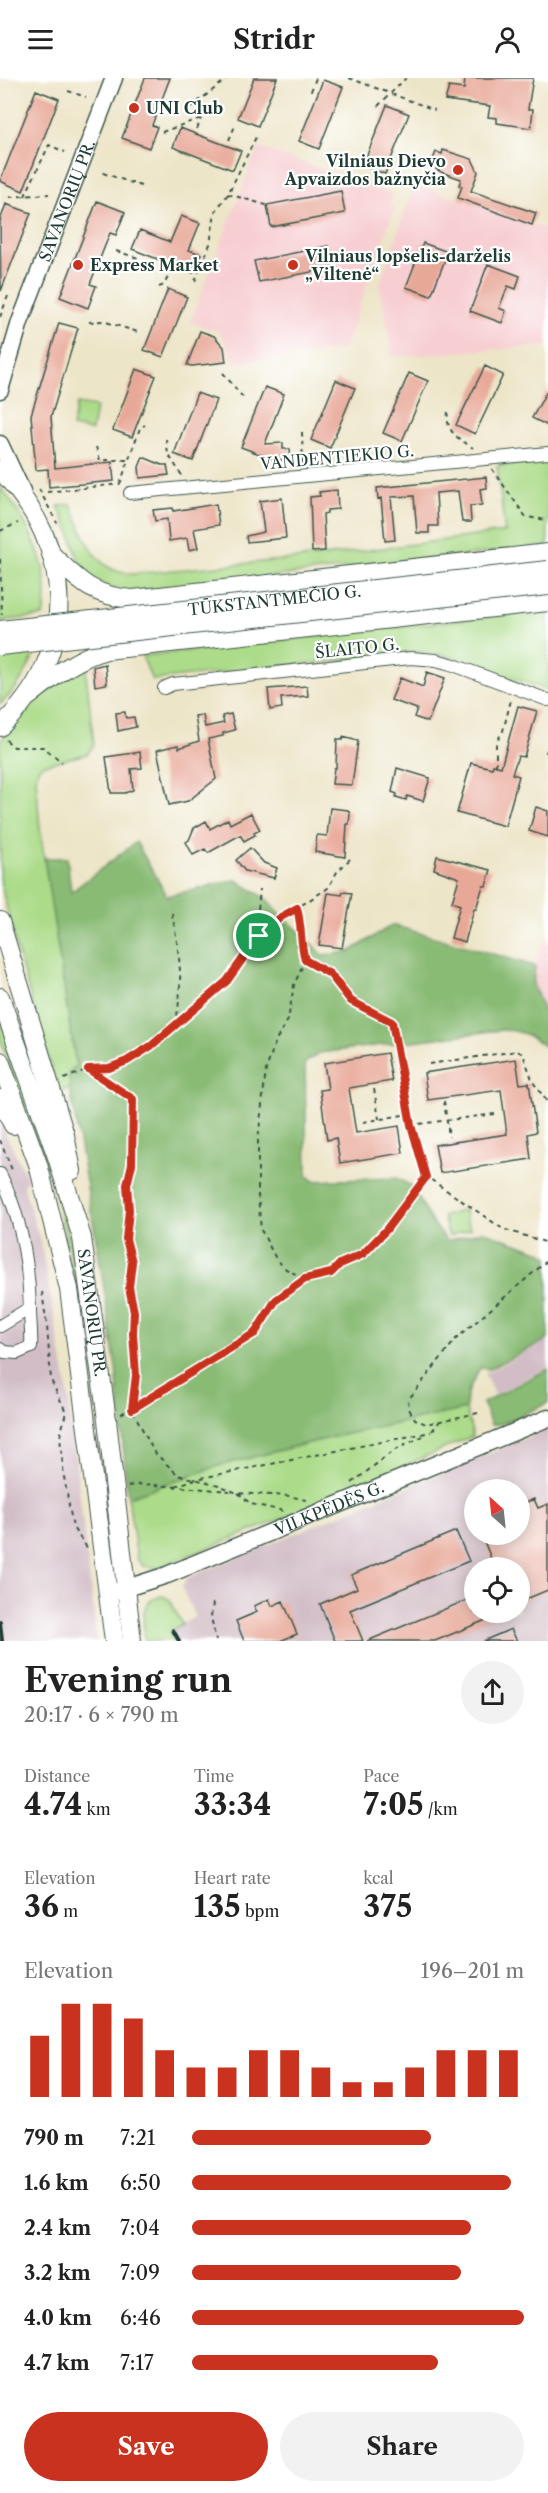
<!DOCTYPE html>
<html lang="en">
<head>
<meta charset="utf-8">
<style>
  :root { --surface:#fff; --page:#f2f2f2; --text:#222; --muted:#767676; --accent:#c8321e }
  body { margin:0; font-family:"Libre Caslon Text",serif; background:var(--page); color:var(--text); height:100vh; display:flex; flex-direction:column; font-size:22px; white-space:nowrap }
  * { box-sizing:border-box; margin:0 }
  p { font-size:20px; color:var(--muted) }
  .icon { flex:none; width:33px; height:33px; fill:none; stroke:currentColor; stroke-width:2; stroke-linecap:round; stroke-linejoin:round }
  .map { position:relative; height:1563px; overflow:hidden }
  .side { display:flex; flex-direction:column; background:var(--surface); flex:1 }
  .side>* { flex:none }
  .needle { width:39px; rotate:333deg }
  .controls { position:absolute; left:464px; top:1401px; display:grid; gap:12px }
  .controls a { display:grid; place-items:center; width:66px; height:66px; border-radius:50%; background:var(--surface); box-shadow:0 3px 15px #0003; font-size:30px }
  .pin { position:absolute; display:grid; place-items:center; width:51px; height:51px; color:#fff; margin:-26px; border:3px solid #fff; border-radius:50%; box-shadow:0 2px 6px #0007 }
  .round { display:grid; place-items:center; flex:none; width:63px; height:63px; border-radius:32px; background:var(--page) }
  .summary { display:flex; align-items:center; justify-content:space-between; height:102px; padding:0 24px }
  h1 { font-size:33px; font-weight:800; line-height:45px }
  .stats { display:grid; grid-template-columns:repeat(3,1fr); gap:9px; height:102px; padding:6px 24px }
  .stats div { display:grid; align-content:center }
  .stats b { font-size:30px; font-weight:800 }
  .stats small { font-size:16px; font-weight:400 }
  .stats p { font-size:16px }
  .chart { height:168px; padding:12px 24px }
  .chart p { display:flex; justify-content:space-between }
  .chart svg { width:100%; height:108px; margin-top:6px; stroke:var(--accent); stroke-width:6 }
  .cta { display:flex; gap:12px; margin-top:auto; padding:12px 24px }
  .cta a { flex:1; height:69px; border-radius:36px; background:var(--accent); color:#fff; font-size:24px; font-weight:800; line-height:69px; text-align:center }
  .cta a+a { background:var(--page); color:var(--text) }
  ul { padding:0 24px; list-style:none; font-size:20px }
  li { display:grid; grid-template-columns:96px 72px 1fr; align-items:center; height:45px }
  li i { height:15px; border-radius:8px; background:var(--accent) }
  header { display:flex; justify-content:space-between; align-items:center; height:78px; padding:0 24px; background:var(--surface); font-size:27px; font-weight:800 }
  .map>svg:first-child { display:block }
</style>
</head>
<body>
<header><svg class="icon" aria-label="menu" viewBox="0 0 24 24"><path d="M4 6h16M4 12h16M4 18h16"/></svg>Stridr<svg class="icon" aria-label="person" viewBox="0 0 24 24"><circle cx="12" cy="8" r="4"/><path d="M4 21q1-7 8-7t8 7"/></svg></header>
<div class="map">
<svg width="548" height="1563" viewBox="0 0 548 1563">
  <rect width="100%" height="100%" fill="#fff"/>
  <filter id="ink" filterUnits="userSpaceOnUse"><feTurbulence type="fractalNoise" baseFrequency=".0167" numOctaves="2"/><feDisplacementMap in="SourceGraphic" scale="12" xChannelSelector="R" yChannelSelector="G"/><feConvolveMatrix kernelMatrix="1 2 1 2 8 2 1 2 1" color-interpolation-filters="sRGB"/></filter>
  <filter id="wash" filterUnits="userSpaceOnUse"><feTurbulence type="fractalNoise" baseFrequency=".008" numOctaves="4" result="noise"/><feDisplacementMap in="SourceGraphic" scale="24" xChannelSelector="R" yChannelSelector="G"/><feGaussianBlur stdDeviation="1.35" result="paint"/><feColorMatrix in="noise" values="0 0 0 0 0 0 0 0 0 0 0 0 0 0 0 0 0 1.4 0 .05"/><feComposite in="paint" operator="in"/></filter>
  <g filter="url(#wash)">
    <rect width="100%" height="100%" fill="#ede5c8"/>
    <path fill="#f7cfd2" d="M258,69L393,116L389,127L395,129L344,272L235,285L220,254L190,244Z
      M415,106L548,152V268L393,279L379,207Z
      M548,858V971L544,968L547,941L533,906L537,875Z"/>
    <path fill="#d2bdc6" fill-rule="evenodd" d="M0,1044L28,1102L23,1106L41,1167L66,1302L97,1563H0Z
      M548,1262V1289L495,1317L484,1296Z
      M548,1351V1563H174L169,1553L195,1539L182,1510L186,1500ZM474,1412H519V1456H474ZM474,1490H519V1534H474Z"/>
    <path fill="#acdb89" stroke="#668c5e" stroke-width="1.5" d="M77,326L96,329L92,353L72,349Z
      M548,382V468L121,515L83,497L69,451L58,428L71,426C85,457 92,494 132,496L316,479L505,454L497,388Z
      M0,409C28,443 55,493 43,538L0,543Z
      M548,532V612L441,576L416,574L152,602L142,578Z
      M36,572C27,593 18,611 0,626V576Z
      M89,588L86,595L94,667L87,676L42,687L38,691L36,700L40,751L76,988L69,995L70,1011L58,1013L16,869L0,802V663C28,631 49,605 89,588Z
      M0,938L61,1120L74,1178L80,1224L55,1113L0,961Z
      M464,1132L470,1151L449,1158L443,1139Z
      M466,1331L473,1358L279,1442L157,1490L143,1488L137,1481L128,1419L221,1387L333,1359Z
      M163,1518L169,1521L182,1546L170,1553L174,1563H145C143,1544 138,1522 163,1518Z"/>
    <path fill="#89bb75" stroke="#547c54" stroke-width="1.5" d="M136,764L167,818L236,802L264,819L324,878L351,873L392,847L535,888L533,906L547,941L544,968C529,956 519,952 500,952L319,975L305,985L307,1097L313,1103L396,1100L412,1108L430,1141L447,1163L483,1153L541,1174L548,1179V1261L489,1291L480,1290L467,1315L466,1331L333,1359L221,1387L128,1419L116,1291L100,1184L70,1011L69,995L76,988L44,780H67L71,814Z
      M548,1291V1325L501,1346L491,1347L483,1325Z"/>
    <g id="blocks">
      <path fill="#e8a898" d="M145,0H170L152,47L157,49L149,70L122,60Z
        M254,0H277L258,48L238,40Z
        M465,0H533L528,31H533L531,50L497,45V40L488,39L490,28L445,22L449,9L464,11Z
        M323,2L343,9L319,71L299,63Z
        M36,12L59,21L23,113L0,103Z
        M387,27L409,36L385,96L363,87Z
        M180,50L241,73L233,92L173,69Z
        M443,72L472,81L478,94L471,113L536,135L532,147L458,120L462,108L459,107L461,101L441,94L436,91L438,87L432,84L436,74L442,76Z
        M341,113L345,135L271,149L267,127Z
        M97,123L125,134L116,157L110,155L90,206L96,208L88,230L60,219Z
        M6,126L31,135L1,213L0,143Z
        M181,138L200,145L189,172L201,176L193,195L132,171L140,152L170,164Z
        M423,165L448,174L431,218L406,209Z
        M329,168L333,190L259,204L254,183Z
        M488,186L520,198L516,211L508,208L499,230L506,233L502,245L470,233Z
        M168,211L187,219L163,279L144,272Z
        M59,245L78,250L51,339L55,390L112,384L114,403L49,409L48,391L36,392L31,337Z
        M200,253L214,258L224,269L226,284L192,288L187,287Z
        M485,288L503,297L475,356L456,347Z
        M136,291L156,298L132,359L113,352Z
        M409,295L428,303L402,363L383,355Z
        M336,302L355,310L330,370L311,362Z
        M265,309L284,316L265,366L283,365V371H290L291,382H275L241,369Z
        M548,311V348L532,340Z
        M197,315L216,322L193,383L174,376Z
        M143,379L162,387H167L169,397L140,400L139,389Z
        M486,399L487,410L480,411L482,427L470,428L471,444H462L458,413L436,415L438,448H429V455H417L414,418L391,419L395,462L385,463L381,420L378,421L377,410Z
        M337,412L338,431L327,432V435L323,436L325,473L312,474L310,419L320,418L319,414Z
        M282,420L286,460L247,464L246,458L264,454L260,423Z
        M216,426L219,447L194,451L198,470L189,472L187,460L169,463L167,441L155,443L153,432L173,430V433Z
        M105,586L107,606L95,608L93,589Z
        M427,594L445,600L428,644L414,639L417,631L391,622L400,600L423,609Z
        M307,608L308,618L281,620L282,630L270,632L268,611Z
        M518,628L537,633L524,679L518,678L512,696L519,698L505,748L457,735L471,685L492,690L493,687L501,689Z
        M125,634L126,640L134,639L136,649L118,653L116,635Z
        M231,636L235,652L223,655V658L208,661L216,701L188,723L169,727L157,672L178,667L179,670L199,663L195,638L203,637L205,649L224,645L222,638Z
        M343,659L358,663L352,707L332,706L334,690H336L337,661L343,662Z
        M140,674L142,690L131,691L133,712L125,715H111L106,679Z
        M397,690L430,700L423,723L407,718L406,722L396,719L397,716L392,714Z
        M536,729L548,733V759L529,753Z
        M330,730L348,732L350,736L349,746H347L345,779L315,774L317,757L327,758Z
        M251,735L260,752L254,755L255,757L244,763L240,757L208,775L205,771L193,777L186,764L189,762L194,750L206,743L210,751L228,741L230,746Z
        M250,770L264,785L277,790L274,800L245,793L236,782Z
        M437,778L491,792L486,808H483L476,831H474L465,864L451,860L460,827L452,824L459,800L434,791Z
        M343,814L352,815L342,870L319,867L328,815L342,817Z
        M387,975L392,1003L349,1010L356,1055L399,1048L403,1075L340,1085L336,1060L327,1062L320,1012L328,1011L324,985Z
        M516,981L520,1006L529,1005L536,1054L528,1056L531,1081L440,1095L435,1067L507,1056L501,1012L428,1022L424,995Z
        M534,1421L538,1430L548,1426V1512L519,1524V1490H495L481,1456H519V1427Z
        M456,1453L469,1483L350,1532L363,1563H335L320,1526L357,1510L351,1497Z
        M474,1519V1534L503,1535L435,1563H367Z
        M269,1521L272,1528L283,1523L297,1556L280,1563H244L236,1543L257,1534L254,1528Z
        M511,1551L517,1563H483Z"/>
    </g>
  </g>
  <g filter="url(#ink)">
    <use href="#blocks" fill-opacity="0" stroke="#3e564a" stroke-width="1.5"/>
    <g fill="none" stroke-linecap="round" stroke-linejoin="round">
      <defs>
        <path id="minor" d="M130,415L548,375
          M164,610L173,606L411,580L436,582L451,586L548,622
          M0,1096C21,1138 29,1185 30,1232C30,1244 32,1256 31,1269L17,1275L4,1274L0,1271
          M0,1248L30,1230"/>
        <g id="major">
          <path id="s1" d="M0,312L20,244L114,0"/>
          <path d="M0,366L22,413"/>
          <path id="s2" d="M114,1514L167,1497L247,1464L548,1340"/>
        </g>
        <g id="highway">
          <path d="M0,392C75,469 81,574 0,649"/>
          <path d="M53,478C80,504 94,519 133,521L548,475"/>
          <path d="M29,618C53,599 76,580 106,572L548,524"/>
          <path d="M0,843L65,1057L72,1093"/>
          <path id="s3" d="M0,919L57,1079L82,1160L107,1342L132,1563"/>
          <path d="M0,983L38,1086L69,1211L114,1563"/>
          <path d="M0,1021L13,1047"/>
        </g>
      </defs>
      <use href="#minor" stroke="#3e564a" stroke-width="14"/>
      <use href="#major" stroke="#3e564a" stroke-width="19"/>
      <use href="#highway" stroke="#3e564a" stroke-width="20"/>
      <path stroke="#3e564a" stroke-width="2" stroke-dasharray="4.5 4.5" stroke-linecap="butt" d="M349,0L435,32
        M68,13L86,19
        M311,13L316,0
        M378,28L406,0
        M190,30L228,0
        M197,51L201,40
        M162,54L201,40L205,36
        M229,62L235,48
        M103,95L141,108
        M228,116L266,127
        M25,118L49,67L65,74
        M10,119L49,116
        M116,173L138,180
        M195,203L210,166L215,134L228,116L257,57
        M159,209L164,207L171,193
        M0,239L8,218
        M89,244L103,243L141,255
        M223,295L245,322
        M448,334C445,354 458,360 473,370
        M302,354L303,388
        M166,361L168,376L183,399
        M96,369L100,382H128
        M492,391L526,439L548,442
        M120,406L140,350L145,347
        M39,411L57,445
        M47,414L120,406
        M0,453L18,445
        M0,481L2,537
        M6,662L14,669H43L62,684
        M548,671L546,674L548,676
        M496,688V665L503,653L511,622
        M350,781L337,794L328,810L297,830L302,848L301,866L305,882L294,907L288,942L276,962L266,992L258,1062V1118L261,1152L276,1181L286,1191L305,1201L331,1195L340,1187L363,1176L386,1152L427,1099
        M172,835C180,880 184,903 175,949
        M259,858L257,842L260,811
        M305,882L330,896L351,923L392,944L411,1047
        M429,986L517,973L523,976L533,1004L548,1025
        M88,991L133,1021L132,1086L127,1107L129,1132L126,1161L132,1184L129,1209L134,1234L133,1256L136,1297L132,1331L154,1374L178,1397L219,1407L237,1415L289,1418L310,1423
        M64,1001L88,991L109,990L127,983L151,967L227,903L259,858L281,839L297,830
        M374,1011L379,1041
        M444,1023L449,1059
        M495,1036L411,1047L427,1099L503,1151L548,1165
        M363,1044L409,1036
        M0,1062L12,1092
        M42,1214L47,1248L51,1302L66,1334L60,1359L64,1399L73,1450L88,1471
        M478,1335L426,1346L415,1341L409,1331L408,1322L456,1261L548,1182
        M121,1336L255,1255L277,1222L305,1201
        M432,1353L440,1343
        M352,1405L393,1373L427,1356
        M128,1408L143,1406L230,1413
        M175,1408L196,1401L431,1354
        M238,1415L251,1426L284,1433
        M213,1525L211,1539L216,1563"/>
      <use href="#minor" stroke="#fff" stroke-width="12"/>
      <use href="#major" stroke="#fff" stroke-width="16"/>
      <use href="#highway" stroke="#fff" stroke-width="18"/>
      <path stroke="#1f3d34" stroke-width="4" d="M0,1544L2,1563
        M173,1552L179,1563"/>
      <defs>
        <g id="highway-bridge">
          <path id="s4" d="M0,552L548,492"/>
          <path d="M0,568L548,508"/>
        </g>
      </defs>
      <use href="#highway-bridge" stroke="#3e564a" stroke-width="20" stroke-linecap="butt"/>
      <use href="#highway-bridge" stroke="#fff" stroke-width="18"/>
    </g>
  </g>
  <g fill="none" stroke-linecap="round" stroke-linejoin="round" filter="url(#ink)">
    <defs>
      <path id="route" d="M297,830C302,848 300,864 305,882L330,896L351,923L392,944L411,1047L426,1099L386,1152L363,1176L340,1186L331,1195L305,1201L276,1222L255,1255L132,1331L136,1297L133,1256L134,1234L129,1209L132,1184L126,1161L129,1132L127,1107L132,1086L133,1021L88,991L109,990L127,983L151,968L227,903L259,858L281,839Z"/>
    </defs>
    <use href="#route" stroke="#fff" stroke-width="12"/>
    <use href="#route" stroke="#c8321e" stroke-width="8"/>
  </g>
  <g fill="#c8321e" stroke="#fff" stroke-width="2">
    <circle cx="134" cy="30" r="6"/>
    <circle cx="458" cy="92" r="6"/>
    <circle cx="78" cy="187" r="6"/>
    <circle cx="293" cy="187" r="6"/>
  </g>
  <g text-anchor="middle" dominant-baseline="central" stroke-width="4.5" stroke-linejoin="round" paint-order="stroke">
    <g font-size="16" font-weight="bold" fill="#1f3d34" stroke="#fff" text-anchor="start">
      <text x="146" y="30">UNI Club</text>
      <text x="446" y="83" text-anchor="end">Vilniaus Dievo<tspan x="446" dy="18">Apvaizdos bažnyčia</tspan></text>
      <text x="305" y="178">Vilniaus lopšelis-darželis<tspan x="305" dy="18">„Viltenė“</tspan></text>
      <text x="90" y="187">Express Market</text>
    </g>
    <g font-size="16" fill="#1f3d34" stroke="#fff">
      <text stroke="none"><textPath href="#s1" startOffset="201">SAVANORIŲ PR.</textPath></text>
      <text transform="translate(337 379) rotate(-5)">VANDENTIEKIO G.</text>
      <text stroke="none"><textPath href="#s4" startOffset="276">TŪKSTANTMEČIO G.</textPath></text>
      <text transform="translate(357 570) rotate(-6)">ŠLAITO G.</text>
      <text stroke="none"><textPath href="#s3" startOffset="330">SAVANORIŲ PR.</textPath></text>
      <text stroke="none"><textPath href="#s2" startOffset="231">VILKPĖDĖS G.</textPath></text>
    </g>
  </g>
</svg>
<div class="controls">
<a><svg class="needle" viewBox="-14 -14 28 28"><path d="M0-13l5 13h-10z" fill="#e53935"/><path d="M0 13l5-13h-10z" fill="#767676"/></svg></a>
<a><svg class="icon" aria-label="locate" viewBox="0 0 24 24"><circle cx="12" cy="12" r="6"/><path d="M12 2v4M12 18v4M2 12h4M18 12h4"/></svg></a>
</div>
<div class="pin" style="left:259px;top:858px;background:#1e9e55"><svg class="icon" aria-label="arrive" viewBox="0 0 24 24"><path d="M6 21V4h12l-3 4 3 4H6"/></svg></div>
</div>
<section class="side">
<div class="summary"><div><h1>Evening run</h1><p>20:17 · 6 × 790 m</p></div><a class="round"><svg class="icon" aria-label="share" viewBox="0 0 24 24"><path d="M12 15V3M7 8l5-5 5 5M5 13v7h14v-7"/></svg></a></div>
<div class="stats">
<div><p>Distance</p><b>4.74<small> km</small></b></div>
<div><p>Time</p><b>33:34</b></div>
<div><p>Pace</p><b>7:05<small> /km</small></b></div>
</div>
<div class="stats">
<div><p>Elevation</p><b>36<small> m</small></b></div>
<div><p>Heart rate</p><b>135<small> bpm</small></b></div>
<div><p>kcal</p><b>375</b></div>
</div>
<div class="chart"><p><span>Elevation</span>196–201 m</p>
<svg viewBox="0 0 160 44" preserveAspectRatio="none"><path d="M5 44V19M15 44V6M25 44V6M35 44V12M45 44V25M55 44V32M65 44V32M75 44V25M85 44V25M95 44V32M105 44V38M115 44V38M125 44V32M135 44V25M145 44V25M155 44V25"/></svg>
</div>
<ul>
<li><b>790 m</b>7:21<i style="width:72%"></i></li>
<li><b>1.6 km</b>6:50<i style="width:96%"></i></li>
<li><b>2.4 km</b>7:04<i style="width:84%"></i></li>
<li><b>3.2 km</b>7:09<i style="width:81%"></i></li>
<li><b>4.0 km</b>6:46<i style="width:100%"></i></li>
<li><b>4.7 km</b>7:17<i style="width:74%"></i></li>
</ul>
<div class="cta"><a>Save</a><a>Share</a></div>
</section>
</body>
</html>
